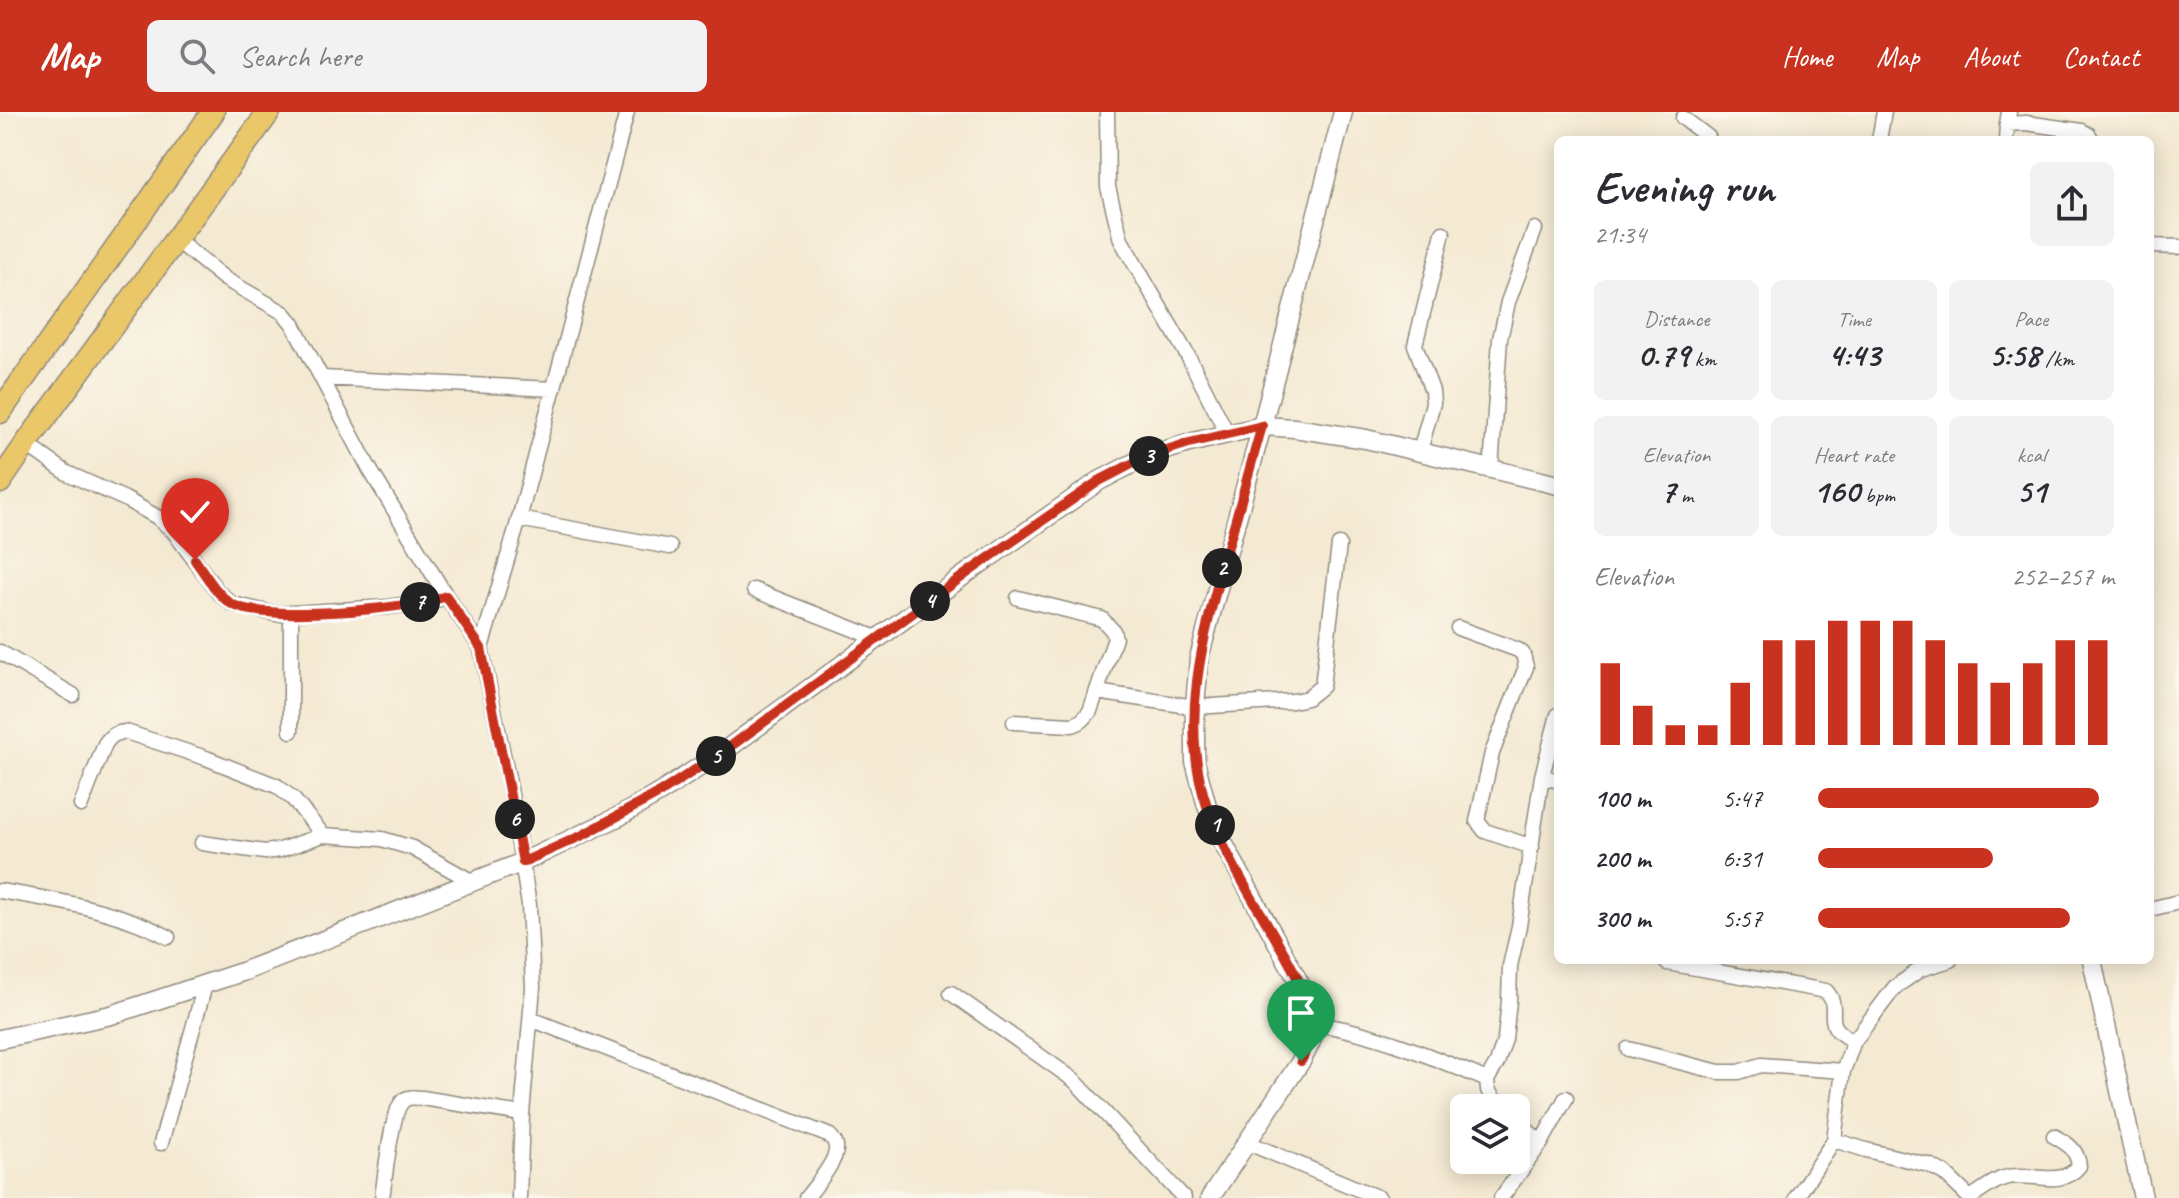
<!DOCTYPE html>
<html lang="en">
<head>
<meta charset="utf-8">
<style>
  :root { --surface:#fff; --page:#f2f2f3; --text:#2b2b33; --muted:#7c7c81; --accent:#c8321e }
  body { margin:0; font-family:Caveat,sans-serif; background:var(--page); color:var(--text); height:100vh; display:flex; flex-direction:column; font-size:30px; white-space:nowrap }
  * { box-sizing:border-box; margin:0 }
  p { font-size:26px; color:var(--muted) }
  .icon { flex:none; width:44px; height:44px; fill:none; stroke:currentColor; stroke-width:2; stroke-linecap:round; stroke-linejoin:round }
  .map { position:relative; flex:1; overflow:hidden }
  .panel { position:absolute; left:1554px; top:24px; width:600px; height:828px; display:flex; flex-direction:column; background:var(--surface); border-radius:12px; box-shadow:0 4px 20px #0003 }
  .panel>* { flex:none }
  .fabs { position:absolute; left:1450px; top:982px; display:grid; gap:16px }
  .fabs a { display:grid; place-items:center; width:80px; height:80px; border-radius:12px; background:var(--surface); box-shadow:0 4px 20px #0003; font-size:40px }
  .pin { position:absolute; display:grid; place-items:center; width:68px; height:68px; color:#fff; margin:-82px -34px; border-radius:50% 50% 50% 0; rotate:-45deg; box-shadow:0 0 8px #0007 }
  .pin .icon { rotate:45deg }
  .km { position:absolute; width:40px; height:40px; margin:-20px; border-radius:50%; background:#222; color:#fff; font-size:22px; line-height:40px; text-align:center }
  .round { display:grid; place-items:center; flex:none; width:84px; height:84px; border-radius:12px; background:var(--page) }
  .headline { display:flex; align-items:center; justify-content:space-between; height:136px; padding:0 40px }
  h1 { font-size:44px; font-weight:800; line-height:60px }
  .stats { display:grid; grid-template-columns:repeat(3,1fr); gap:12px; height:136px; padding:8px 40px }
  .stats div { display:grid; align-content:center; border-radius:12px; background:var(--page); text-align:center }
  .stats b { font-size:34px; font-weight:800 }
  .stats small { font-size:22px; font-weight:400 }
  .stats p { font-size:22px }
  .chart { height:224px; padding:16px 40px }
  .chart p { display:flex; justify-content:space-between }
  .chart svg { width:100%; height:144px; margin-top:8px; stroke:var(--accent); stroke-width:6 }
  ul { padding:0 40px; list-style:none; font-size:26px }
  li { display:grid; grid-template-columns:128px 96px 1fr; align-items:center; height:60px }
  li i { height:20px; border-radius:10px; background:var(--accent) }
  header { display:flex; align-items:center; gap:48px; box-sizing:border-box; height:112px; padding:0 40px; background:var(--accent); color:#fff }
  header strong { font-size:38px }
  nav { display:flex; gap:44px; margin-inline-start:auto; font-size:28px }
  .search { width:560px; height:72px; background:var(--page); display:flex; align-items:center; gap:20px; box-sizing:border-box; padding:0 28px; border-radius:12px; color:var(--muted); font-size:30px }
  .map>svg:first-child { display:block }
</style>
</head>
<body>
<header>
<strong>Map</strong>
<div class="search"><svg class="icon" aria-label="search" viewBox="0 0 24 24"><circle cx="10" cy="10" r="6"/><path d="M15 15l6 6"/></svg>Search here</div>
<nav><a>Home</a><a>Map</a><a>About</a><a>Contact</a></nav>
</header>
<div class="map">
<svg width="2179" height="1086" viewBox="0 0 2179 1086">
  <rect width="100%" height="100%" fill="#fbf7ec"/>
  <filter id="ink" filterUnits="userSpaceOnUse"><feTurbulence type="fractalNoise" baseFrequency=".0125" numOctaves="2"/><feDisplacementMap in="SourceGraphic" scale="16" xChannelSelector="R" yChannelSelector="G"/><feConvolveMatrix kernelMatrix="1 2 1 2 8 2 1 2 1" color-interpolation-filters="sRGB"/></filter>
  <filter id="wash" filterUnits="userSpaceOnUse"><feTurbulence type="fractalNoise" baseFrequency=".006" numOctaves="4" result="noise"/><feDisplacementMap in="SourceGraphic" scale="32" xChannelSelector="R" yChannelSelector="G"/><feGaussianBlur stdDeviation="1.8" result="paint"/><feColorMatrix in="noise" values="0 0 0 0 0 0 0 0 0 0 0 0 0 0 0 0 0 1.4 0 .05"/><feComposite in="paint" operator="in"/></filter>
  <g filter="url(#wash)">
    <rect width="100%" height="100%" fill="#f4e9d2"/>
  </g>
  <g filter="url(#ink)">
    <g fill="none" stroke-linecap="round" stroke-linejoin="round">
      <defs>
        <path id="minor" d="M1107,0L1108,75L1121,128L1189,246L1227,321
          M2009,0L2007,12L2026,11L2082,19L2089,23L2092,28
          M1683,6L1708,25L1709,28
          M1879,28L1884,0
          M2006,28L2007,12
          M175,127L225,167L284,201L293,212L369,356L446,484L481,536L509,671L529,793L533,875L522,1002L519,1086
          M2150,134L2179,135
          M322,266L554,277
          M26,332L67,361L125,387L157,405L174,420L218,480L232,492L276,502L388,495L436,488L446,484
          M1420,339L1433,291L1432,279L1415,233L1443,121
          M1491,357L1500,227L1508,190L1535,117
          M519,407L670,435
          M754,478L879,527
          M1458,516L1518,538L1523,542L1526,555L1492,641L1477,709L1485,719L1532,735
          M481,536L519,407L627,0
          M0,540L73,583
          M1097,580L1195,595L1293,589L1307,586L1322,574L1339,433
          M1014,610L1072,613C1081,611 1085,606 1090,599L1115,526L1113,519L1102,507L1018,486
          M291,619V501
          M1542,664L1558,669
          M81,693L105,632C111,623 115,621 126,620L206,646L277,674L293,687L323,723
          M202,731L265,740L280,738L323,723L382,727L412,736L473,770
          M0,779C56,788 118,798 168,825
          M2150,797L2179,790
          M1664,848L1667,851L1826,879C1844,899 1817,912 1854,929
          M951,881L1074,968L1184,1086
          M531,907L830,1024C833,1028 836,1030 836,1035C838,1048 814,1076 806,1086
          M1316,912C1374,920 1433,945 1487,968
          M1628,937L1719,960H1739L1761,953L1843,959
          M1504,996L1493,986L1488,978L1487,968L1497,951L1505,927L1509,889L1510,854L1519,814L1542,664L1558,603
          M1516,1008L1541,1031
          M1834,1028L1866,1038L1929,1053L1944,1061L1970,1086
          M1246,1030L1379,1086
          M161,1031L205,873
          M382,1086C385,1068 391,997 404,988C409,984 416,986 422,986L522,1002
          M1501,1086L1541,1031L1566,986
          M1796,1086L1834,1028L1843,959L1854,929L1895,875L1921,857L1950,848
          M1970,1086C1980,1080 1993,1069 2004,1066C2029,1058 2060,1078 2079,1054C2077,1037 2068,1032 2054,1024"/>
        <path id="tertiary" d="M2092,848L2143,1086
          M0,927L111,903L242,860L523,750L620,704L661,680L727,637L970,459L1099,369L1147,344L1189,331L1262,314L1294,316L1366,327L1558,373
          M1210,1086L1301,949C1315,924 1319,915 1308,887L1221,727L1207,694L1195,650V595L1199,546L1262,314L1343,0"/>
        <path id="primary" d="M0,300L213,0
          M0,370L26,332L269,0"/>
      </defs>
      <use href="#minor" stroke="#908a7e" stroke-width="17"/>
      <use href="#tertiary" stroke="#908a7e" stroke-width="21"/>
      <use href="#primary" stroke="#908a7e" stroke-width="25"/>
      <use href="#minor" stroke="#fff" stroke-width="14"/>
      <use href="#tertiary" stroke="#fff" stroke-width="18"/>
      <use href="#primary" stroke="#eac769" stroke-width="22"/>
    </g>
  </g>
  <g fill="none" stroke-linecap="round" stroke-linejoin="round" filter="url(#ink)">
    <defs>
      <path id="route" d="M195,448C205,462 215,480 230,491C259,511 412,497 446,484L481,536L523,750L583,723L661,680L727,637L970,459L1099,369L1147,344L1189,331L1262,314C1250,355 1239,397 1227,438C1204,521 1178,610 1207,694C1232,766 1285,830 1313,900C1317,920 1310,932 1301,949"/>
    </defs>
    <use href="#route" stroke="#fff" stroke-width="16"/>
    <use href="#route" stroke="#c8321e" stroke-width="10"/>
  </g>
</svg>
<div class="fabs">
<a><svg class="icon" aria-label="layers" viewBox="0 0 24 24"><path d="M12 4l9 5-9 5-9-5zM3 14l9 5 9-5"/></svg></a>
</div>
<div class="pin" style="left:1301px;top:949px;background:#1e9e55"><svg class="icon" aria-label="arrive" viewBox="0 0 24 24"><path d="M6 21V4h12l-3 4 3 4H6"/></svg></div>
<div class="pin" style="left:195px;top:448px;background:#d93025"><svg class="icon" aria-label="check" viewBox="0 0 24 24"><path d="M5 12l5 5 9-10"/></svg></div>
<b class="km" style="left:1215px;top:713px">1</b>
<b class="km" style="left:1222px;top:456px">2</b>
<b class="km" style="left:1149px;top:344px">3</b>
<b class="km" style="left:930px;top:489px">4</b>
<b class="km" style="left:716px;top:644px">5</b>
<b class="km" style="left:515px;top:707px">6</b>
<b class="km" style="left:420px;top:490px">7</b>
<section class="panel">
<div class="headline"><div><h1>Evening run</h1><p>21:34</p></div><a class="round"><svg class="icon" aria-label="share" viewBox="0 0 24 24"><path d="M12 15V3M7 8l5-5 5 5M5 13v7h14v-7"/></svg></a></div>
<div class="stats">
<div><p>Distance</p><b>0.79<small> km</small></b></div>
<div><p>Time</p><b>4:43</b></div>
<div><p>Pace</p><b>5:58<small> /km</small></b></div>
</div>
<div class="stats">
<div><p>Elevation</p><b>7<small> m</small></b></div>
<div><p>Heart rate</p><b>160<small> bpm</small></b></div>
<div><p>kcal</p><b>51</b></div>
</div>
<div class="chart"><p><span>Elevation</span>252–257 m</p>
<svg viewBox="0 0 160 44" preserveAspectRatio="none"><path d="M5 44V19M15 44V32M25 44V38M35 44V38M45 44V25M55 44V12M65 44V12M75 44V6M85 44V6M95 44V6M105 44V12M115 44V19M125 44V25M135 44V19M145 44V12M155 44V12"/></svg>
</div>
<ul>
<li><b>100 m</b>5:47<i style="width:95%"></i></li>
<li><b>200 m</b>6:31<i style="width:59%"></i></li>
<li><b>300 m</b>5:57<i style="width:85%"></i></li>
</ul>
</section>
</div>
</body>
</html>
